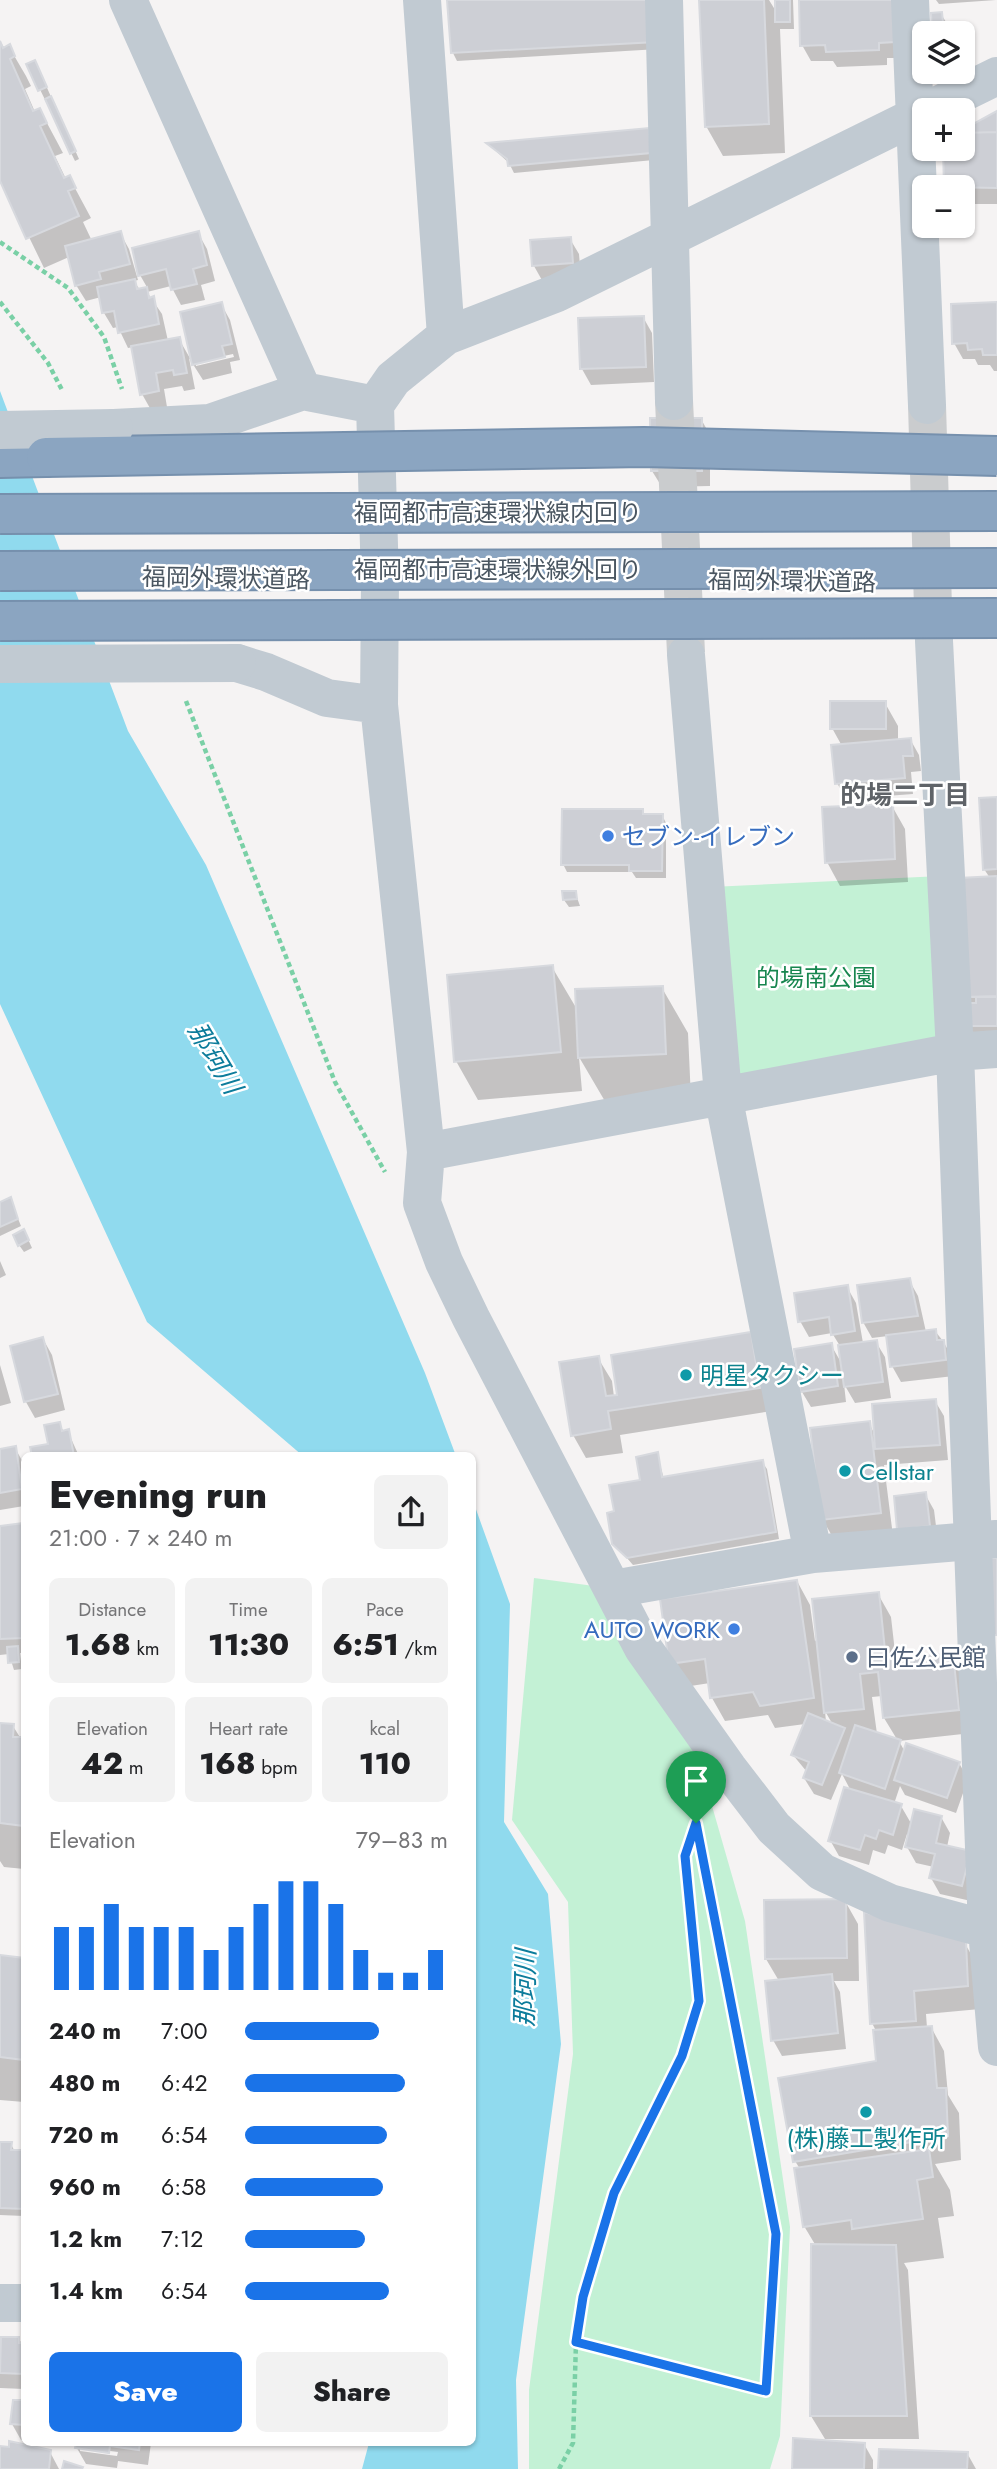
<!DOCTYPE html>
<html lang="en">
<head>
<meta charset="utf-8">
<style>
  :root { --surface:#fff; --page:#f2f2f2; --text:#202124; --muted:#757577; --accent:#1a73e8 }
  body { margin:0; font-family:Jost,"Noto Sans JP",sans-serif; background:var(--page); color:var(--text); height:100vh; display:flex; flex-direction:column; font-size:26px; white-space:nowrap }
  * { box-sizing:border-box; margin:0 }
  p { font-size:23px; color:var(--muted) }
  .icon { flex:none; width:38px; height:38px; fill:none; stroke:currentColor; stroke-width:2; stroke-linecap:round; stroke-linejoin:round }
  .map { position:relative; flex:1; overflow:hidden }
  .details { position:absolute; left:21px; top:1452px; width:455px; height:994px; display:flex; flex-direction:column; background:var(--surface); border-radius:10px; box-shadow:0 2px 5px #0004 }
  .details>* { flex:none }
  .buttons { position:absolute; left:912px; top:21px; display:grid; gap:14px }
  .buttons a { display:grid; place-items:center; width:63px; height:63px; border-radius:10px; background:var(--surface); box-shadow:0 2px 5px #0004; font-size:35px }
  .pin { position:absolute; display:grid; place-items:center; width:60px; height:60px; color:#fff; margin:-72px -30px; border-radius:50% 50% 50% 0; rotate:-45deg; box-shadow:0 0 7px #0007 }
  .pin .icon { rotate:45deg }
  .round { display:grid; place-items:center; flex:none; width:74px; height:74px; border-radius:10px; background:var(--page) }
  .head { display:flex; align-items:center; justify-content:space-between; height:119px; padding:0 28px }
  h1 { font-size:38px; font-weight:800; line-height:52px }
  .metrics { display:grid; grid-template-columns:repeat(3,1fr); gap:10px; height:119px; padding:7px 28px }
  .metrics div { display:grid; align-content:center; border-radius:10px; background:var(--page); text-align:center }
  .metrics b { font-size:30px; font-weight:800 }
  .metrics small { font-size:19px; font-weight:400 }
  .metrics p { font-size:19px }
  .chart { height:196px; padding:14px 28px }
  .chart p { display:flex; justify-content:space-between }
  .chart svg { width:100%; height:126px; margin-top:7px; stroke:var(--accent); stroke-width:6 }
  .button { display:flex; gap:14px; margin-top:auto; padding:14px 28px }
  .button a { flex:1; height:80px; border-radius:10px; background:var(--accent); color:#fff; font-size:28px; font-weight:800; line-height:80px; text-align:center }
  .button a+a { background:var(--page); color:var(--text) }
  ul { padding:0 28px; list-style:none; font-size:23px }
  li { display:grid; grid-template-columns:112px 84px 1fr; align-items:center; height:52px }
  li i { height:18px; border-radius:9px; background:var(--accent) }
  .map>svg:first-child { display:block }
</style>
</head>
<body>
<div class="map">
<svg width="997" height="2469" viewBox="0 0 997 2469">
  <rect width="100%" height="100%" fill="#f5f3f3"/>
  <path fill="#c3f1d5" d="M941,876L950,1047L728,1090L711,887Z
    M534,1578L594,1586L698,1757L745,1921L790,2227L780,2436L770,2469H529V2390L573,2054L568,1902L512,1820Z"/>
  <path fill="#90daee" d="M0,391L128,731L206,865L425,1373L456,1456H303L147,1322L0,1004Z
    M473,1501L510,1604L504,1822L548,1894L561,2044L516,2380L518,2469H362L369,2443H472Z"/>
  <path fill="#0003" fill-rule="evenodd" d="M449,0H653L659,49L457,61L453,53Z
    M701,0H769L777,13L776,0H793L794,29H780L785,153L723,156L706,126Z
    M801,0H902L904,58H887V65L837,67L833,61H811L802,45Z
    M936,0H996L939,4Z
    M941,14L951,30V33H934L933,15Z
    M0,41L5,49L9,47L26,76L31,86L25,89L35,112L40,110L63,153L55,156L66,179L69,177L91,218L83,222L92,241L120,233L129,249L138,280L134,281L140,290L148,289L140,275L198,233L207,249L215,281L201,285L205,300L181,305L171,286L147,292L162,314L168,341L179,339L191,360L221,304L230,320L240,360L230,362L232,373L203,380L189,358L195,389L184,391L182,386L164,389L167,407L151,410L142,394L133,347L128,348L118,327L113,328L104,313L101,297L86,301L76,285L69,257L44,268L0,177ZM233,354L234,357L196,366V362Z
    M28,65L39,70L79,159L75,161Z
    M942,72H953V76L945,77Z
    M997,113V204H962V187H946L945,149H962Z
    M652,137L654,160L514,173L509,163L488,144Z
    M570,239L579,254L581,278L543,282L534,266Z
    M997,303V371H994L990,365H978L975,359H963L954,343Z
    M643,317L652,333L654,382L591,385L582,369Z
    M701,419L710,435V486L662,487L652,471Z
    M885,703L898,726V740L910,739L919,755L921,771L911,772L913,794L846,799L837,783L842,746L832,728Z
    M997,799V1033H970L965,996L990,878L984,869Z
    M892,806L905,829L908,882L840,886L827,862Z
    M642,811L644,815H662L666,823V878H636L632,872H567L563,864Z
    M575,892L580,906L569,907L564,900Z
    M552,967L578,1011L662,988L688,1033L691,1099L606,1103L579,1057L582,1091L478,1100L456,1061Z
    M10,1199L21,1226L0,1236V1204Z
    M28,1239L32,1248L24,1252L19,1245Z
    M0,1261L6,1275L0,1278Z
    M909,1280L918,1296L926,1332L935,1331L943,1341L952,1357L954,1376L901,1382L892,1366L888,1336L872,1338L863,1322Z
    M847,1287L856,1303L863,1343L876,1342L885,1357L891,1398L855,1403L844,1384L846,1402L811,1407L802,1392L831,1345L842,1364L840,1346L832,1333L809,1337L800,1321Z
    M750,1334L772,1411L620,1435L623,1453L586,1458L573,1435L598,1358L612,1381L614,1397Z
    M43,1339L52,1355L65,1410L35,1418L26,1402L12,1347Z
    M0,1365L11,1403L0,1406Z
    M935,1401L944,1416L948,1460L884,1465L893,1536L836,1543L823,1520L869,1423L875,1435Z
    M59,1424L64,1432H68L79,1456H34L50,1445Z
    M15,1448L24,1464V1506L0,1510V1451Z
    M657,1454L664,1479L762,1462L767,1469L779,1539L633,1565L614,1543L616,1513L643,1481Z
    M925,1494L934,1510L938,1542L908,1545Z
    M24,1524V1653H20L22,1669L14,1670L9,1654L0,1655V1528Z
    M797,1581L810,1605L815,1641L878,1594L891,1617L896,1661L952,1655L966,1678L972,1733L899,1741L905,1752L959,1763L968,1779L956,1813L905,1795L900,1786L894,1804L901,1806L912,1825L941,1817L950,1833L947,1847L970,1853L971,1901L940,1894L931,1878L934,1867L916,1863L907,1847L910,1834H907L902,1850L888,1845L885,1854L873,1850L869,1865L839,1856L830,1840L851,1791L842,1774L831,1800L814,1794L804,1778L807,1772L793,1755L805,1724L775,1728L768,1715L725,1721L712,1698L710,1683L684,1687L671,1663ZM882,1696L884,1718L898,1741L877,1734L872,1697ZM825,1711L833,1725L826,1722Z
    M0,1725L13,1726L21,1739H24V1869L4,1867L0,1861Z
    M845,1901L858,1924L859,1981H834L840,1992L846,2049L782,2056L773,2040L779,1981L766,1959Z
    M964,1942L978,1966L980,2009L926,2014L927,2028L931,2027L944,2051L948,2095L959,2113L961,2160L935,2164L950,2190L954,2216L938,2218L944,2258L904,2263L908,2270L919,2439H825L811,2416L816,2246L804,2226L800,2169L795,2161L878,2062L876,2031L872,2023Z
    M0,1957L24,1959V2102L0,2100Z
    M0,2144H11L15,2152H24V2216L0,2215Z
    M18,2339L24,2345V2389L0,2388V2341Z
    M24,2396V2440H21L12,2424L14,2402H24Z
    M11,2443L50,2452L59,2469H0V2447L10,2449Z
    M74,2443H151L148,2465L118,2461L117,2468L86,2464ZM80,2447L118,2452L117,2456L80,2451Z
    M864,2444L873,2460V2469H793Z
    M967,2453L976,2469H880Z"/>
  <path fill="#cdcfd5" stroke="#d7d9de" stroke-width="2" d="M447,0H651L656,42L451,53Z
    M699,0H764L769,124L705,127Z
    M775,0H790V22H775Z
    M799,0H894L895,42L879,43V50L826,52L825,45L800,46Z
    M942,12L944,33H932L931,13Z
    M0,41L3,48L10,44L15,56L10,59L33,111L40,108L47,123L40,126L64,178L70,175L76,188L68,191L79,216L26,239L0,181Z
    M35,60L47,87L38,91L26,64Z
    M51,96L76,151L70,154L45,99Z
    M997,111V132L962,133V130Z
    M649,128L651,153L508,166L507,159L486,143Z
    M997,132V188L944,187L943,149H962V133Z
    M121,231L130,264L99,272L101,279L75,286L65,246Z
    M199,231L207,265L193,269L197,284L171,290L166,269L138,276L132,248Z
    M571,237L573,263L532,266L530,240Z
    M135,279L137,289L147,287L149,298L154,296L159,324L118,333L114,311L102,313L97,287Z
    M222,302L232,344L222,346L225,357L192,365L180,312Z
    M997,302V355H983L982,349L968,350L967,343L952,344L951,304Z
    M644,316L646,367L580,369L578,318Z
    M180,337L187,373L174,375L173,370L156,373L159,391L140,395L131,346Z
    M650,418H702V471H651Z
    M830,701H886V729H830Z
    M911,738L913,756H903L905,778L835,784L831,745Z
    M997,797V869L983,870L979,798Z
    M893,804L895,859L825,863L822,807Z
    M562,809H643V814H663L662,871H629V865H561Z
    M997,876V996L964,997L959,878Z
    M562,891H576L577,899L563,900Z
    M553,965L561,1052L454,1062L447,975Z
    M663,986L666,1054L578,1058L575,989Z
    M976,997H997V1026H964V1003H976Z
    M11,1197L18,1219L0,1227V1202Z
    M24,1229L29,1240L18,1246L13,1235Z
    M910,1278L918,1316L862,1323L857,1285Z
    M848,1285L855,1331L831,1335L829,1317L798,1322L794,1293Z
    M936,1329L937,1340H944L946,1360L890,1367L886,1335Z
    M751,1332L760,1388L608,1411L611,1429L571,1436L559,1362L599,1356L606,1396L617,1395L611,1355Z
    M43,1337L58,1394L24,1402L10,1346Z
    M877,1340L883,1382L844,1387L838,1345Z
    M832,1343L838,1386L800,1392L794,1349Z
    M936,1399L940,1445L875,1449L872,1404Z
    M870,1421L881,1513L821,1520L810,1428Z
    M60,1422L62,1431L69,1429L74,1456H32L30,1447L48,1444L44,1425Z
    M16,1446L22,1489L0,1493V1449Z
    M658,1452L662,1477L763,1460L776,1532L627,1558L612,1544L607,1513L614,1511L609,1485L640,1480L636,1457Z
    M926,1492L930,1526L897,1530L894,1496Z
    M24,1523V1638L0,1639V1526Z
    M991,1558H997V1635H993Z
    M797,1580L814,1698L760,1706L753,1692L710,1698L705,1659L669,1664L660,1599Z
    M879,1592L886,1660L953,1653L959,1710L883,1718L878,1672L860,1674L864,1709L824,1713L812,1599Z
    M18,1646L19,1662L8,1663L7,1647Z
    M808,1713L845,1728L822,1785L803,1778L809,1762L791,1755Z
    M0,1723L14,1724L13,1737H24V1826L0,1823Z
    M855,1725L901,1740L885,1789L839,1773Z
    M906,1743L960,1762L947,1798L894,1780Z
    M844,1787L902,1804L893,1835L879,1830L876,1839L865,1835L860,1850L828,1841Z
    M914,1809L942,1816L936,1843L971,1851L962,1886L929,1878L935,1854L905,1847Z
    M846,1899L847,1958L765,1959L764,1900Z
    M864,1912L966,1941L968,1986L914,1991L916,2021L870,2024Z
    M0,1955L24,1958V2060L0,2057Z
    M832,1974L838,2033L771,2041L765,1981Z
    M932,2026L937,2088H946L948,2136L793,2162L778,2078L876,2061L873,2030Z
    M0,2142H12L11,2150H24V2209L0,2208Z
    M929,2149L933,2177L917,2180L923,2219L852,2229L851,2220L803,2227L794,2168Z
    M811,2244L896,2245L907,2416H810Z
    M1,2337H19V2343H24V2374L0,2373Z
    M23,2391L24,2425L10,2424L13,2400H22Z
    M793,2438L865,2443L864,2469H792Z
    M9,2441L51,2450L49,2469H0V2446L9,2447Z
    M76,2443H140L139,2450L110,2446L109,2453L75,2448Z
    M879,2449L968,2452L967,2469H878Z
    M64,2461L83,2467L82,2469H62Z"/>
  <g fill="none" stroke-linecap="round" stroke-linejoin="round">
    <path stroke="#caccce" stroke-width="38" stroke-dasharray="38 19" stroke-linecap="butt" d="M674,401L686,653
      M927,405L934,641"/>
    <defs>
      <path id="highway" d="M0,458L46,457"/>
    </defs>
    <use href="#highway" stroke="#7690ad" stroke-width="42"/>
    <path stroke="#7ad0a6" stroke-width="4.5" stroke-dasharray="5 3.5" stroke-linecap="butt" d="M0,242L68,288L104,337L122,389
      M0,302L48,363L62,390
      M186,701L335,1082L385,1172
      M576,2342L766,2391L776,2234L697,1823
      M559,2469L573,2443L576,2342L583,2297L614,2193L682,2056L699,2001L685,1856L703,1797"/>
    <path stroke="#c1cad2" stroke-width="38" d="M128,0L303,391
      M422,0L446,336
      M664,0L674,401
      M910,0L927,405
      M928,110L997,76
      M924,112L557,293L446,336L393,379L375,405L380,581L379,705L426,1152L422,1203L444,1262L471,1318L643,1648L728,1768L774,1828L822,1872L890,1903L997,1932
      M114,428L210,423L303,391L375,405
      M934,641L955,1052L987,1930L997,2047
      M686,655L723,1095L813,1554
      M237,663L266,672L327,698L379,705
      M426,1152L955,1052L997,1049
      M613,1589L813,1554L996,1539
      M0,2303H24"/>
    <use href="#highway" stroke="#8ba5c1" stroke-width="38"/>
    <defs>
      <path id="highway-bridge" d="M46,457L644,447L997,456
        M0,514L997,511
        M0,571L997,568
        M0,621L997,618"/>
    </defs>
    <use href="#highway-bridge" stroke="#7690ad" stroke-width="42" stroke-linecap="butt"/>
    <path stroke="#c1cad2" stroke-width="38" d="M0,430L114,428
      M0,664L237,663"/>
    <use href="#highway-bridge" stroke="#8ba5c1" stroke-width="38"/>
  </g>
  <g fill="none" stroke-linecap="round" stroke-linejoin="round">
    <defs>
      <path id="route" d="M696,1823L776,2234L766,2391L576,2342L583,2297L614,2193L682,2056L699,2001L685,1856Z"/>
    </defs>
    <use href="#route" stroke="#fff" stroke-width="14"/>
    <use href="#route" stroke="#1a73e8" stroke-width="9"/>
  </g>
  <g fill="#3f7fe0" stroke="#fff" stroke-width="2.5">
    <circle cx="608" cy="836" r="7"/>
    <circle cx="734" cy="1629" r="7"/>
  </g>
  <g fill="#0f9aa8" stroke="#fff" stroke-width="2.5">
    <circle cx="686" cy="1375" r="7"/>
    <circle cx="845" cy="1471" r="7"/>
    <circle cx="866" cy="2112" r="7"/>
  </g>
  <circle fill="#5c6f8a" stroke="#fff" stroke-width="2.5" cx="852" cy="1657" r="7"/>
  <g text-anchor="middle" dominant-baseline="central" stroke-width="5" stroke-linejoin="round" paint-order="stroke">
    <g font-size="24" fill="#4a5661" stroke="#fff">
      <text x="498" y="512">福岡都市高速環状線内回り</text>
      <text x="498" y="569">福岡都市高速環状線外回り</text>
      <text transform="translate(226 578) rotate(1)">福岡外環状道路</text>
      <text transform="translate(792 581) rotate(1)">福岡外環状道路</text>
    </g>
    <g font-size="24" fill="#366cbe" stroke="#fff" text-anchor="start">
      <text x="622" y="836">セブン-イレブン</text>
      <text x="720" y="1629" text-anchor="end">AUTO WORK</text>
    </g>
    <g font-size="24" fill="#17864f" stroke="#fff">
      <text x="816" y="977">的場南公園</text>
    </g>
    <g font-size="24" fill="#0d838f" stroke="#fff" text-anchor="start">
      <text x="700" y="1375">明星タクシー</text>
      <text x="859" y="1471">Cellstar</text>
      <text x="866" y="2138" text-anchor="middle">(株)藤工製作所</text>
    </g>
    <g font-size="24" fill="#4e5e75" stroke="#fff" text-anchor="start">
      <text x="866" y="1657">曰佐公民館</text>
    </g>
    <g font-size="26" font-weight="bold" fill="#5f6368" stroke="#fff">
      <text x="905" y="795">的場二丁目</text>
    </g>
    <g font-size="26" font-style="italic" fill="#0c7c9b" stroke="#fff">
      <text transform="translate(215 1058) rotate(59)">那珂川</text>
      <text transform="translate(525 1988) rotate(-89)">那珂川</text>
    </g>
  </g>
</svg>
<div class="buttons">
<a><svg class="icon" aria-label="layers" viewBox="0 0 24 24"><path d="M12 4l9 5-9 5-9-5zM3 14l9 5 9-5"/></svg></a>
<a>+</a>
<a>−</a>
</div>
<div class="pin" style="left:696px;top:1823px;background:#1e9e55"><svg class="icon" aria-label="arrive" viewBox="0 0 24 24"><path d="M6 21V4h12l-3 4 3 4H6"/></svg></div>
<section class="details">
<div class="head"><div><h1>Evening run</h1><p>21:00 · 7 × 240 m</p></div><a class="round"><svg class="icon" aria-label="share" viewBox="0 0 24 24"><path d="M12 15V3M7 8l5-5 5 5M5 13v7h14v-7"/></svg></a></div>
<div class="metrics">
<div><p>Distance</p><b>1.68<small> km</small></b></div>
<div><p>Time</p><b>11:30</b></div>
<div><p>Pace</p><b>6:51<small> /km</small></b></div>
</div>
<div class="metrics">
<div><p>Elevation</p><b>42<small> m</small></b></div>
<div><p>Heart rate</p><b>168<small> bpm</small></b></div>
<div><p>kcal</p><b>110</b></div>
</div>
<div class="chart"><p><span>Elevation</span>79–83 m</p>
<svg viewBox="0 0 160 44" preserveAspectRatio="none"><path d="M5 44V22M15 44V22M25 44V14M35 44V22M45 44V22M55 44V22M65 44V30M75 44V22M85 44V14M95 44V6M105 44V6M115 44V14M125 44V30M135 44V38M145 44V38M155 44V30"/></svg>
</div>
<ul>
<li><b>240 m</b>7:00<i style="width:66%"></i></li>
<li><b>480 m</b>6:42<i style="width:79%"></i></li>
<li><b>720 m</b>6:54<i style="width:70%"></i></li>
<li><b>960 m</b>6:58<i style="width:68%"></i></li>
<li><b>1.2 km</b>7:12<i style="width:59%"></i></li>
<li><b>1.4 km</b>6:54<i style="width:71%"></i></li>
</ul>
<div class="button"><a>Save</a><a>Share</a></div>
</section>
</div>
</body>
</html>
